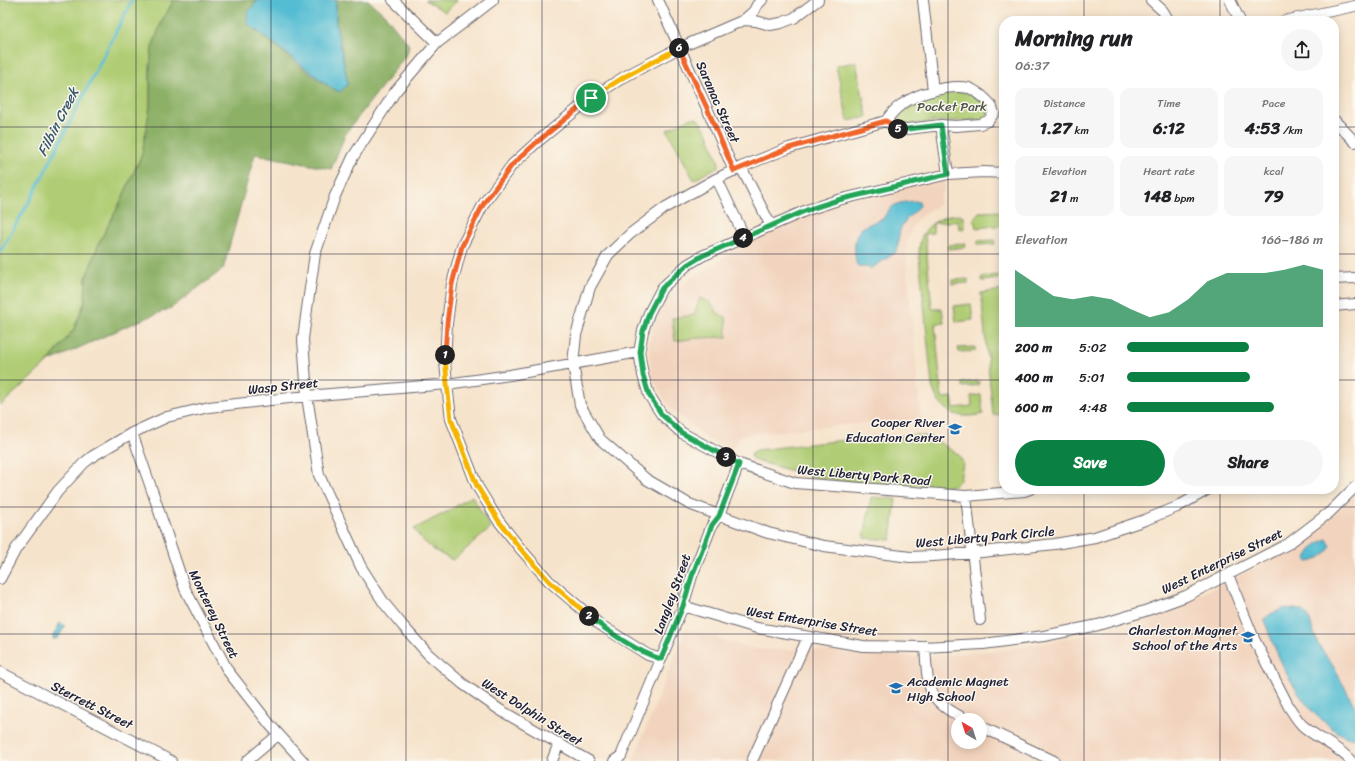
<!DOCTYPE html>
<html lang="en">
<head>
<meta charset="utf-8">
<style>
  :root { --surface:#fff; --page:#f6f6f6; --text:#202124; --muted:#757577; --accent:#0b8043 }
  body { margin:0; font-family:Sriracha,sans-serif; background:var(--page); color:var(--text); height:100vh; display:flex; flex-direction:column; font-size:15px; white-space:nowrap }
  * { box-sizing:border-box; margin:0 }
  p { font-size:13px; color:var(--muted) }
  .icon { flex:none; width:22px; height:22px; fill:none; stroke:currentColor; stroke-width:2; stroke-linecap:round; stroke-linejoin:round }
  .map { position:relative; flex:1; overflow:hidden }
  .sheet { position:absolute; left:999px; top:16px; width:340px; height:478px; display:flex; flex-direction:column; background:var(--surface); border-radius:16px; box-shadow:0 2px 10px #0003 }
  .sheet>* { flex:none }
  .needle { width:26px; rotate:321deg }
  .controls { position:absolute; left:951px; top:713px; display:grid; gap:8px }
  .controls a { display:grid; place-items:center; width:36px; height:36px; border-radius:50%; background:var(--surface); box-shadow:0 2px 10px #0003; font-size:20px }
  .pin { position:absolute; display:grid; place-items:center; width:34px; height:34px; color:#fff; margin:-17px; border:2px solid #fff; border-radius:50%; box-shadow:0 1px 4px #0007 }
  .km { position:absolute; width:20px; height:20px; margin:-10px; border-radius:50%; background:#222; color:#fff; font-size:11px; line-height:20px; text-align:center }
  .round { display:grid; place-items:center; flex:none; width:42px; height:42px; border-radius:21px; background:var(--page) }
  .head { display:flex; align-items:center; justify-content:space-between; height:68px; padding:0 16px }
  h1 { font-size:22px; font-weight:800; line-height:30px }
  .stats { display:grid; grid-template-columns:repeat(3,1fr); gap:6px; height:68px; padding:4px 16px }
  .stats div { display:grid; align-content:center; border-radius:10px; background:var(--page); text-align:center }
  .stats b { font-size:17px; font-weight:800 }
  .stats small { font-size:11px; font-weight:400 }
  .stats p { font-size:11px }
  .chart { height:112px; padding:8px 16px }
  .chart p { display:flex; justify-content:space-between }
  .chart svg { width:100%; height:72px; margin-top:4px; fill:var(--accent); opacity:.7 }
  .action { display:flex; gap:8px; margin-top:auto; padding:8px 16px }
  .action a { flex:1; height:46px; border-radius:24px; background:var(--accent); color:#fff; font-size:16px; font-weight:800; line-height:46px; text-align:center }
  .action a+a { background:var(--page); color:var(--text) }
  ul { padding:0 16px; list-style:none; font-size:13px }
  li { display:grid; grid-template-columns:64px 48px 1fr; align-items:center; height:30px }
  li i { height:10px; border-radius:5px; background:var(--accent) }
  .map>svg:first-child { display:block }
</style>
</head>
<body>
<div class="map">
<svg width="1355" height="761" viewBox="0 0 1355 761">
  <rect width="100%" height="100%" fill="#fbf7ec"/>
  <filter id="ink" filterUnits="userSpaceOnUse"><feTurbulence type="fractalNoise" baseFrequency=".025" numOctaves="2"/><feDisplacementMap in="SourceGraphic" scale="8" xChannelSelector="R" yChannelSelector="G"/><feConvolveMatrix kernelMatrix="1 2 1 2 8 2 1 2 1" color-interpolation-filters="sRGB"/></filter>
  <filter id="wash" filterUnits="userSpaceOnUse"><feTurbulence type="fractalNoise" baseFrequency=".012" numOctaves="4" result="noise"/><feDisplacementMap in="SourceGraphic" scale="16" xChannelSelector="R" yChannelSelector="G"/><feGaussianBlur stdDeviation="0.9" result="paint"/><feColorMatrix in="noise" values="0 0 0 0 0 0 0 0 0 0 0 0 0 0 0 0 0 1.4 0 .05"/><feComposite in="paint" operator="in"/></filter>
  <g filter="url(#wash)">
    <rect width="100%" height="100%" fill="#f6e3cb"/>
    <path fill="#f2d4be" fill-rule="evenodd" d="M944,175L945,188L940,197L939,205L925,213L917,220L911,230L907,243L906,255L921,420L853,424L741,435L732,451L708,439L673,411L663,397L651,373L649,342L654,325L662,306L672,294L691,279L742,246L739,240L807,210Z
      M1355,491V761H633L686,628L712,637L754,649L819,650L854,654L926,657L1010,649L1081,636L1148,616L1194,597L1230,581L1280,555L1295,545L1326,522L1337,512ZM958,720H980V742H958Z"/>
    <path fill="#b0cd74" stroke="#697858" d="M0,0H174L162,21L152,48L150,67V107L142,154L119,205L99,243L86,278L85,301L74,329L48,362L0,406Z
      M425,0H458L445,12Z
      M856,62L867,117L848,121L836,66Z
      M953,91C971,92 977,96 988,110V115L983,120L927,122L900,127C892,99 934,95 953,91Z
      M691,118H697L707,131L719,163V166L694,180L667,130Z
      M1004,211V225L976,228L974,220L979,212Z
      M951,215H959L963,217L964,229H959L958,221L933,223V233L925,234L932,309H942L944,323L935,324L942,398L952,397L954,408L972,406L971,396L981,395L983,414C957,420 940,413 932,386C929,352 925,319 922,285C921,270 916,251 922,236C928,224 939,219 951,215Z
      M994,240L995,244L978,245V241Z
      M965,243L966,247L949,249V245Z
      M998,275V279L982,281V277Z
      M968,279V283L952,284V280Z
      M1004,290V414L993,415L981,293Z
      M700,298C709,301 713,303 716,312L726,317L727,337L699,338L675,341L672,318L695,315V312Z
      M971,304L973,320L956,322L954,306Z
      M975,347V351L959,352L958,348Z
      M979,381V385L963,387L962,383Z
      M917,435L930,437L945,446L959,455L963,463L960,480L955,485L944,487L852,482L814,477L753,460L751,456L753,452L757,450L836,441Z
      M472,496L491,528L453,560C435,552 426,546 414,529L450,510Z
      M871,497L896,499L891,540L864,538Z"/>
    <path fill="#8cb066" stroke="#576950" d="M174,0H258L248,12L256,31C266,36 273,44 281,50C299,65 319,82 340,92L348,84L336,24V0H368L386,16L409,45L407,54L346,133L331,169L255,154L223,269L171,308L127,326L48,362L74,329L85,301L86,278L99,243L119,205L142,154L150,107V67L152,47L162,21Z"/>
    <path fill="#55bdd3" stroke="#3c7087" d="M258,0H336V24L348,84L340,92L330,87L247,23L248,12Z
      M915,201L919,202L920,206C917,208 916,211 913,213C906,219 901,225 899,234C898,241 899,248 895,253L872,268L858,266C855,263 856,259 855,254C853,229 862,226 883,219C892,203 897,203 915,201Z
      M1327,539L1331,546C1327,554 1317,561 1308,562L1306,558C1311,549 1316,543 1327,539Z
      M1286,608L1302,610L1308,616L1318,644L1335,669L1355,707V739C1344,738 1336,731 1328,725C1323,720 1316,716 1312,711C1289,685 1276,652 1264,620C1269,613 1278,611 1286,608Z
      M60,623L65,626L58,638L55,639H53V636Z"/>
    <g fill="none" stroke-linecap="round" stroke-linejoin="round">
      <path stroke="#55bdd3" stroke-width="3" d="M0,252L32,197L132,0"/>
    </g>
  </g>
  <g filter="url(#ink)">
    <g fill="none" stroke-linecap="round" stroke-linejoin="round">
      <defs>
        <path id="minor" d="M393,0L437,43
          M493,0L437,43L395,92L353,157L335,196L315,254L307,309L303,339L307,396L319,475L361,567L384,603L403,626L428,654L463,684L500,710L589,761
          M658,0L707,108L734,171
          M923,0L933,91
          M1151,0L1163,11L1169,21
          M1230,0L1240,21
          M744,20L756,21L770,25L781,23L794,18L818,0
          M1284,21L1355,6
          M1334,120L1355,142
          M886,121L899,130L941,125L956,126L980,124L988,121L994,113C992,105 988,101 982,96C978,93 973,89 969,88C949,84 917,93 901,105C895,109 890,115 886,121L789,148L741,167L714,180L666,207L630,234L608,255L590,287L576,335L573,364L580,405L600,439L646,479L689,504L768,533L824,546L910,557L933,556L982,552L1055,544L1095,537L1145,520L1177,507L1209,489
          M941,125L948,174
          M741,167L771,226
          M1004,173L984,172L948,174L838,200L807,210L702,256L687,265L662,288L649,313L643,331L639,352L643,375L649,395L662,415L682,433L739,464L795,483L966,496L1024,491L1030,489
          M717,179L745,238
          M1334,279L1355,278
          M1334,306L1355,304
          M132,433L155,499L185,589L228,671L271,726L303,761
          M966,496L980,620
          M1228,575L1254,639L1289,707C1293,713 1297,720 1302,725C1317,739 1337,745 1351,761
          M0,579L16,549L58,491L84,463L93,456L132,433L167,417L209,407L307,396L447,384L510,375L639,352
          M683,606L757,628L863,646L923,647L983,644L1044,636L1098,625L1145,611L1186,596L1288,544L1330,512L1355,487
          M925,646C928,689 926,700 967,720
          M661,659L648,655L599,624L549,581L519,547L498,520L477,486L451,419L447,384L445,362L447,323L452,284L462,246L484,203L512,165L537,142L591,98L624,77L679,48L744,20L754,11L757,5L762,0
          M0,672L171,761
          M980,726L1054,761
          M247,761L278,735
          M552,761L559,743
          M614,761L621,756L683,606L692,576L712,525L719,515L739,464
          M752,761L808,637"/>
      </defs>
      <use href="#minor" stroke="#6c666d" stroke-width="12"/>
      <use href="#minor" stroke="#fff" stroke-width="10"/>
    </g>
  </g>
  <g fill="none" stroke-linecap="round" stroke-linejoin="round" filter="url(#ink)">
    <defs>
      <path id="split-1" d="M445,355L447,323L452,284L462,246L484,203L512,165L537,142L591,98"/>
      <path id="split-2" d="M445,355L447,384L451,419L477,486L498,520L519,547L549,581L589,616"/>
      <path id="split-3" d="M589,616C608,632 638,652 661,659L683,606L692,576L712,525L719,516L739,464L726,457"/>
      <path id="split-4" d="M726,457L682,433L662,415L649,395L643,375L640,352L643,331L649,313L662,288L687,265L702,256L743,238"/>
      <path id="split-5" d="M743,238L807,210L838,200L948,174L941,125L899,130L898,129"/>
      <path id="split-6" d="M679,48L707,108L734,171L789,148L886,121L898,129"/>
      <path id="split-7" d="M591,98L624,77L679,48"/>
    </defs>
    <use href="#split-1" stroke="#fff" stroke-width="8"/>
    <use href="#split-2" stroke="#fff" stroke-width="8"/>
    <use href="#split-3" stroke="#fff" stroke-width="8"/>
    <use href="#split-4" stroke="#fff" stroke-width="8"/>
    <use href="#split-5" stroke="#fff" stroke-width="8"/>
    <use href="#split-6" stroke="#fff" stroke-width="8"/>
    <use href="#split-7" stroke="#fff" stroke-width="8"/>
    <use href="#split-1" stroke="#f0652b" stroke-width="5"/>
    <use href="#split-2" stroke="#f5b400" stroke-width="5"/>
    <use href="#split-3" stroke="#22a559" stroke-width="5"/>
    <use href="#split-4" stroke="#22a559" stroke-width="5"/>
    <use href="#split-5" stroke="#22a559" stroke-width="5"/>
    <use href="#split-6" stroke="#f0652b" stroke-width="5"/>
    <use href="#split-7" stroke="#f5b400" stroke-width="5"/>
  </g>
  <path fill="none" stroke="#22223b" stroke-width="1" stroke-opacity="0.55" d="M136,0V761M271,0V761M406,0V761M542,0V761M678,0V761M813,0V761M948,0V761M1084,0V21M1220,0V21M0,127H1004M1334,127H1355M0,254H1004M1334,254H1355M0,380H1004M1334,380H1355M1084,489V761M1220,489V761M0,507H1355M0,634H1355"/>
  <defs>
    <symbol id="school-bare" viewBox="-9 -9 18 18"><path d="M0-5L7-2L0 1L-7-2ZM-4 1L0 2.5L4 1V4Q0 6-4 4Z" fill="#1f6fb2" stroke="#fbf7ec" stroke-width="2.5" paint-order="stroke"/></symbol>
  </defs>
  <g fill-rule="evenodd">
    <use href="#school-bare" x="945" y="419" width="20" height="20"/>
    <use href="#school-bare" x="1238" y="627" width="20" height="20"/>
    <use href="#school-bare" x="886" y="678" width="20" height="20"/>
  </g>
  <g text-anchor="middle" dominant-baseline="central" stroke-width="3" stroke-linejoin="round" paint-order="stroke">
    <g font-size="13" fill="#22223b" stroke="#fbf7ec">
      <text transform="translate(718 102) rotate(66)">Saranac Street</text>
      <text transform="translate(283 386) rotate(-6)">Wasp Street</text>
      <text transform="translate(864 475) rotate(5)">West Liberty Park Road</text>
      <text transform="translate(985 537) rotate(-5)">West Liberty Park Circle</text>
      <text transform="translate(1222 561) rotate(-26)">West Enterprise Street</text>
      <text transform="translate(672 594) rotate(-70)">Langley Street</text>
      <text transform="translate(214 614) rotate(64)">Monterey Street</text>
      <text transform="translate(812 621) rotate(9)">West Enterprise Street</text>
      <text transform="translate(92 705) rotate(27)">Sterrett Street</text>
      <text transform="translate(532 712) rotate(32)">West Dolphin Street</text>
    </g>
    <g font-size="13" fill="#4d554c" stroke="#fbf7ec">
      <text x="952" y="106">Pocket Park</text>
    </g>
    <g font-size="13" fill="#22223b" stroke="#fbf7ec" text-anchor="end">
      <text x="944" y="422">Cooper River<tspan x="944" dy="15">Education Center</tspan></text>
      <text x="1237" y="630">Charleston Magnet<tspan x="1237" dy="15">School of the Arts</tspan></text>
      <text x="907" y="681" text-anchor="start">Academic Magnet<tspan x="907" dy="15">High School</tspan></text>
    </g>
    <g font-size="14" font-style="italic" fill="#345870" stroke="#fbf7ec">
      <text transform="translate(58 122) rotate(-63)">Filbin Creek</text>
    </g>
  </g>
</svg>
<div class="controls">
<a><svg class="needle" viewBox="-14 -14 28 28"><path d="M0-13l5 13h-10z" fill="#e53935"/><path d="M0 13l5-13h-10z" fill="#757577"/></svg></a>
</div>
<div class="pin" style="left:591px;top:98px;background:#1e9e55"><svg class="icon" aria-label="arrive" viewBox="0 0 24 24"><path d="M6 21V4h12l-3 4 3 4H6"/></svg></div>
<b class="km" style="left:445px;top:355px">1</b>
<b class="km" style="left:589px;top:616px">2</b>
<b class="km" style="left:726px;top:457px">3</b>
<b class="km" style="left:743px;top:238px">4</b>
<b class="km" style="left:898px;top:129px">5</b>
<b class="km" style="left:679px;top:48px">6</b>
<section class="sheet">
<div class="head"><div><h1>Morning run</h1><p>06:37</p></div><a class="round"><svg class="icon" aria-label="share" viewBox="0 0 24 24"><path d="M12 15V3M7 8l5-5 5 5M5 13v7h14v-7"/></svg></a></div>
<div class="stats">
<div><p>Distance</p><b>1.27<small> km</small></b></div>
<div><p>Time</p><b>6:12</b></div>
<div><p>Pace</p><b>4:53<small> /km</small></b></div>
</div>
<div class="stats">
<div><p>Elevation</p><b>21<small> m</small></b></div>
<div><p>Heart rate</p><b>148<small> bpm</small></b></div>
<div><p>kcal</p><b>79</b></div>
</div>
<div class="chart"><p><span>Elevation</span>166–186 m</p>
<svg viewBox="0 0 160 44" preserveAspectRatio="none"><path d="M0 44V9L10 17L20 25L30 27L40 25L50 27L60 33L70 38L80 35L90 27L100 16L110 11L120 11L130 11L140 9L150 6L160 9V44z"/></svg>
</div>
<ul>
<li><b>200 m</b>5:02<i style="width:62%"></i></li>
<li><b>400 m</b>5:01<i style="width:63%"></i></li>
<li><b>600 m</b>4:48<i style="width:75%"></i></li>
</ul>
<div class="action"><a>Save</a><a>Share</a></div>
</section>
</div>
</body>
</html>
